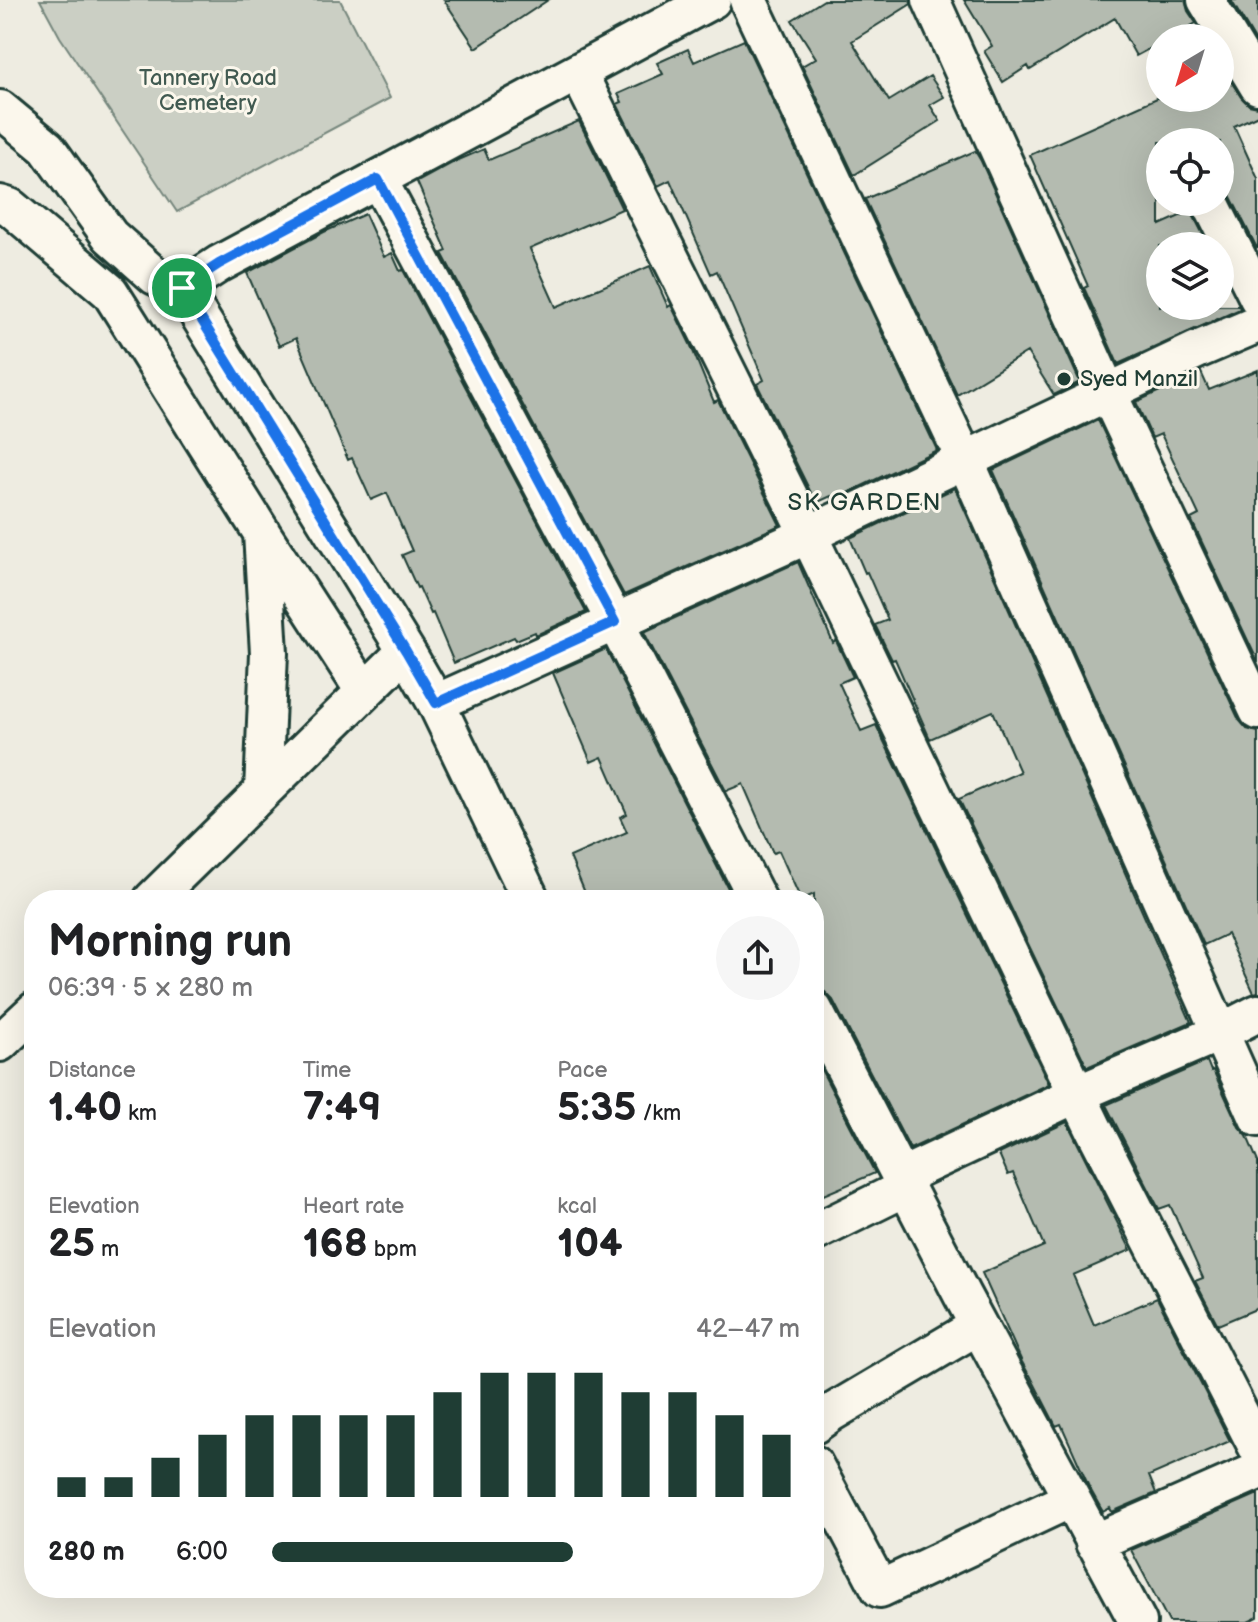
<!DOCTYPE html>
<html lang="en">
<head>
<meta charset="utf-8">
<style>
  :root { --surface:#fff; --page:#f6f6f6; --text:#202124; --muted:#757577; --accent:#1f3d34 }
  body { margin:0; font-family:"Balsamiq Sans",sans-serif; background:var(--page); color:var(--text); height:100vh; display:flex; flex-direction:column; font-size:30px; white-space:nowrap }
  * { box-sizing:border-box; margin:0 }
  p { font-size:26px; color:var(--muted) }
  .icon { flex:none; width:44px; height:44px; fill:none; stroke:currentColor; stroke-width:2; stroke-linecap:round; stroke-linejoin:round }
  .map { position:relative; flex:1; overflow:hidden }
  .sheet { position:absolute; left:24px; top:890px; width:800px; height:708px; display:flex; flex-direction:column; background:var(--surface); border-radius:32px; box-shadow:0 8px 32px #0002 }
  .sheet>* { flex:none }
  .needle { width:52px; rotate:218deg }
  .tools { position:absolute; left:1146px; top:24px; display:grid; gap:16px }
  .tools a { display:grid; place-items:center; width:88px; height:88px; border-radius:50%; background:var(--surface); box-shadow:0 8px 32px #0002; font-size:40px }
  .pin { position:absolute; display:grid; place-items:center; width:68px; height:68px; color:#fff; margin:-34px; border:4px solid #fff; border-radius:50%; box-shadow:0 2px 8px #0007 }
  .round { display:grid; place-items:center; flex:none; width:84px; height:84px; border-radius:42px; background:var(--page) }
  .overview { display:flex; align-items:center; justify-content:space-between; height:136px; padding:0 24px }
  h1 { font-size:44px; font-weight:600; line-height:60px }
  .metrics { display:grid; grid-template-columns:repeat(3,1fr); gap:12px; height:136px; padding:8px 24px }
  .metrics div { display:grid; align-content:center }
  .metrics b { font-size:40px; font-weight:600 }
  .metrics small { font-size:22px; font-weight:400 }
  .metrics p { font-size:22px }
  .chart { height:224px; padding:16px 24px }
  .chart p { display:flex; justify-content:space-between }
  .chart svg { width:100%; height:144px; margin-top:8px; stroke:var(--accent); stroke-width:6 }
  ul { padding:0 24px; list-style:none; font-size:26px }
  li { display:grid; grid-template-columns:128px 96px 1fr; align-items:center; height:60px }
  li i { height:20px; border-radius:10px; background:var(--accent) }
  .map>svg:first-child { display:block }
</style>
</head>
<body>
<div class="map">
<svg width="1258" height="1622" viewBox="0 0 1258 1622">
  <rect width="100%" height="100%" fill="#eeece1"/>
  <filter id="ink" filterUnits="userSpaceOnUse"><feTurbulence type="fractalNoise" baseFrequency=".0125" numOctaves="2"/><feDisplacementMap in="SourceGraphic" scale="16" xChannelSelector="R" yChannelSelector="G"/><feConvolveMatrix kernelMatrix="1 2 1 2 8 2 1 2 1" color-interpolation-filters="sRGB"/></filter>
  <g filter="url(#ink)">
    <path fill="#cbcfc4" stroke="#75867c" stroke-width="2" d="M40,0H340L390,98L177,212L60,37Z"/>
    <path fill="#b4bbb0" stroke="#1f3d34" stroke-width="2" d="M444,0H548L476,48Z
      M824,0H910L911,4L852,41L889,101L930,76L944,97L930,105L940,121L854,175L802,66L816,58L792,20Z
      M964,0H1185L1188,11L1196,23L1169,38H1160V43L1136,56L1115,18L1030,70L1028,66L1003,82L984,51L992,46Z
      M1231,0H1258V45Z
      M744,40L937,450L833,500L831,496L816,503L757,384L764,380L717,271L711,274L670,180L658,186L617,104L622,102L618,94L663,74L657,63L688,49L694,62Z
      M1220,64L1241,97L1249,105L1258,107V115L1234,126L1258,179V248H1257L1229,193L1220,184V142H1160V225L1191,211L1209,246H1160V306H1239L1240,309L1118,364L1084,288L1088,286L1030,155L1157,98H1220Z
      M579,121L622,209L530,249L556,307L650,266L668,307L671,305L691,346L714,402L718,400L780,525L624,595L442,253L447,251L417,182L454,162L484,149L489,160Z
      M975,151L981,161L1080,382L1054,395L1027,352L957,395L865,199Z
      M365,214L384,257L392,253L400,271L403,270L586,612L536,635L535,632L516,640L514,637L454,663L433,613L431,614L419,587L417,588L402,555L412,551L387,493L371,500L352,458L348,460L296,338L279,346L247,273L324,232Z
      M1258,370V662L1191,519L1199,515L1161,434L1152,438L1136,402L1201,372L1209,390Z
      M1098,420L1239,720L1247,729L1258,732V992L1254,993L1227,934L1204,945L993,470Z
      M955,488L1191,1022L1087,1067L959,799L1020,772L993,711L930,739L895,659L892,660L875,625L888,620L867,572L865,573L850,538Z
      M798,562L833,643L836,641L853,677L839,683L861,731L876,725L1049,1084L910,1149L833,1000L825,992L814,989V894L801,900L779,851L773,853L743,784L726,791L644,632Z
      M606,649L734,900H588L570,857L627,832L620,817L627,814L602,757L591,762L553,673Z
      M814,1056L875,1173L814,1199Z
      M1207,1061L1211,1071L1213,1070L1239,1127L1247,1136L1258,1162V1308L1218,1325L1195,1281L1203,1278L1170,1205L1159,1209L1106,1105Z
      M1067,1122L1131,1250L1073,1275L1094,1325L1157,1298L1230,1441L1149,1476L1156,1493L1112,1512L1110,1508L1103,1512L1089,1487L1061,1424L1056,1426L1030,1375H1029L1022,1362L982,1273L1044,1246L1013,1173L1008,1175L999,1154Z
      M1258,1494V1617L1248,1622H1169L1131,1550Z"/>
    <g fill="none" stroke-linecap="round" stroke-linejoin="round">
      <defs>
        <path id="minor" d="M748,0L965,460L1258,1118
          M931,0L1108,393L1258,711
          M1206,0L1258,86
          M578,72L808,534L1094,1129L1258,1449
          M0,109L47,148L110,236L155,276L182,288
          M378,179L615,622L758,900
          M1210,202L1258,298
          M0,204L10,207L110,292L262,533L269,653L263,791
          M263,535L364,691
          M436,703L799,539L1197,350L1258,324
          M152,900L406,651
          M531,900L436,703L406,651L182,288L219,264L712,0
          M814,1010L962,1295L1138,1622
          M0,1043L34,1011
          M900,1177L1077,1094L1219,1033L1258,1013
          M814,1233L905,1188
          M814,1425L831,1413L978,1326
          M814,1464L880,1589L1071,1499
          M1094,1543L1258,1471"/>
      </defs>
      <use href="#minor" stroke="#1f3d34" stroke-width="42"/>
      <use href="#minor" stroke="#fbf7ec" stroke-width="36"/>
    </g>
  </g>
  <g fill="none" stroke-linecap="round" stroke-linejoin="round" filter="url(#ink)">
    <defs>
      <path id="route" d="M378,179L615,622L436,703L406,651L182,288L219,264Z"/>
    </defs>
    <use href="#route" stroke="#fff" stroke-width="16"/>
    <use href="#route" stroke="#1a73e8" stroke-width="10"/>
  </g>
  <circle fill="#1f3d34" stroke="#fbf7ec" stroke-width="3" cx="1064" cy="379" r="8"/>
  <g text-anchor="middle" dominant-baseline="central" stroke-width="6" stroke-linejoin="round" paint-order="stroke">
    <g font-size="22" fill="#415a51" stroke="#fbf7ec">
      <text x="208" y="78">Tannery Road<tspan x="208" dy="25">Cemetery</tspan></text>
    </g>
    <g font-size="22" fill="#1f3d34" stroke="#fbf7ec" text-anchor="start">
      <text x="1080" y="379">Syed Manzil</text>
    </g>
    <g font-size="24" letter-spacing="2" fill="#1f3d34" stroke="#fbf7ec">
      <text x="865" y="502">SK GARDEN</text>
    </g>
  </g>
</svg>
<div class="tools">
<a><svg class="needle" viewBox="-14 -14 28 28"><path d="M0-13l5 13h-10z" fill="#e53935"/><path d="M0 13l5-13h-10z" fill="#757577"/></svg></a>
<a><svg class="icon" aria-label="locate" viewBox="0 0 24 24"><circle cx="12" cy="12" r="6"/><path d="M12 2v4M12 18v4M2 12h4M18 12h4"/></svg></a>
<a><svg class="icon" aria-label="layers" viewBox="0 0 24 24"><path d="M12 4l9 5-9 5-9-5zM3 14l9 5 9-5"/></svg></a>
</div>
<div class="pin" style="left:182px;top:288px;background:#1e9e55"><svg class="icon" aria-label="arrive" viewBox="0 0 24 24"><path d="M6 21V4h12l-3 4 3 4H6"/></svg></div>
<section class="sheet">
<div class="overview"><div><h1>Morning run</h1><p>06:39 · 5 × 280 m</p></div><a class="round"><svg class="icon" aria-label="share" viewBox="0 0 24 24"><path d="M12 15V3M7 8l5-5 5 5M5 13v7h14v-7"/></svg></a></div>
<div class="metrics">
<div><p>Distance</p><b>1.40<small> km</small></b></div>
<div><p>Time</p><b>7:49</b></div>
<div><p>Pace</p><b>5:35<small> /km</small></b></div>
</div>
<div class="metrics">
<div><p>Elevation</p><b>25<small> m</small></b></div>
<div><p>Heart rate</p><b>168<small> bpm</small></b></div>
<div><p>kcal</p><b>104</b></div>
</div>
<div class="chart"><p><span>Elevation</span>42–47 m</p>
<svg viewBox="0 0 160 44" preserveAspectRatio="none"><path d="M5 44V38M15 44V38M25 44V32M35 44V25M45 44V19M55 44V19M65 44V19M75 44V19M85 44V12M95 44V6M105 44V6M115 44V6M125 44V12M135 44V12M145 44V19M155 44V25"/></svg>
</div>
<ul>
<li><b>280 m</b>6:00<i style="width:57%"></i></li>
</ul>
</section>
</div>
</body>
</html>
